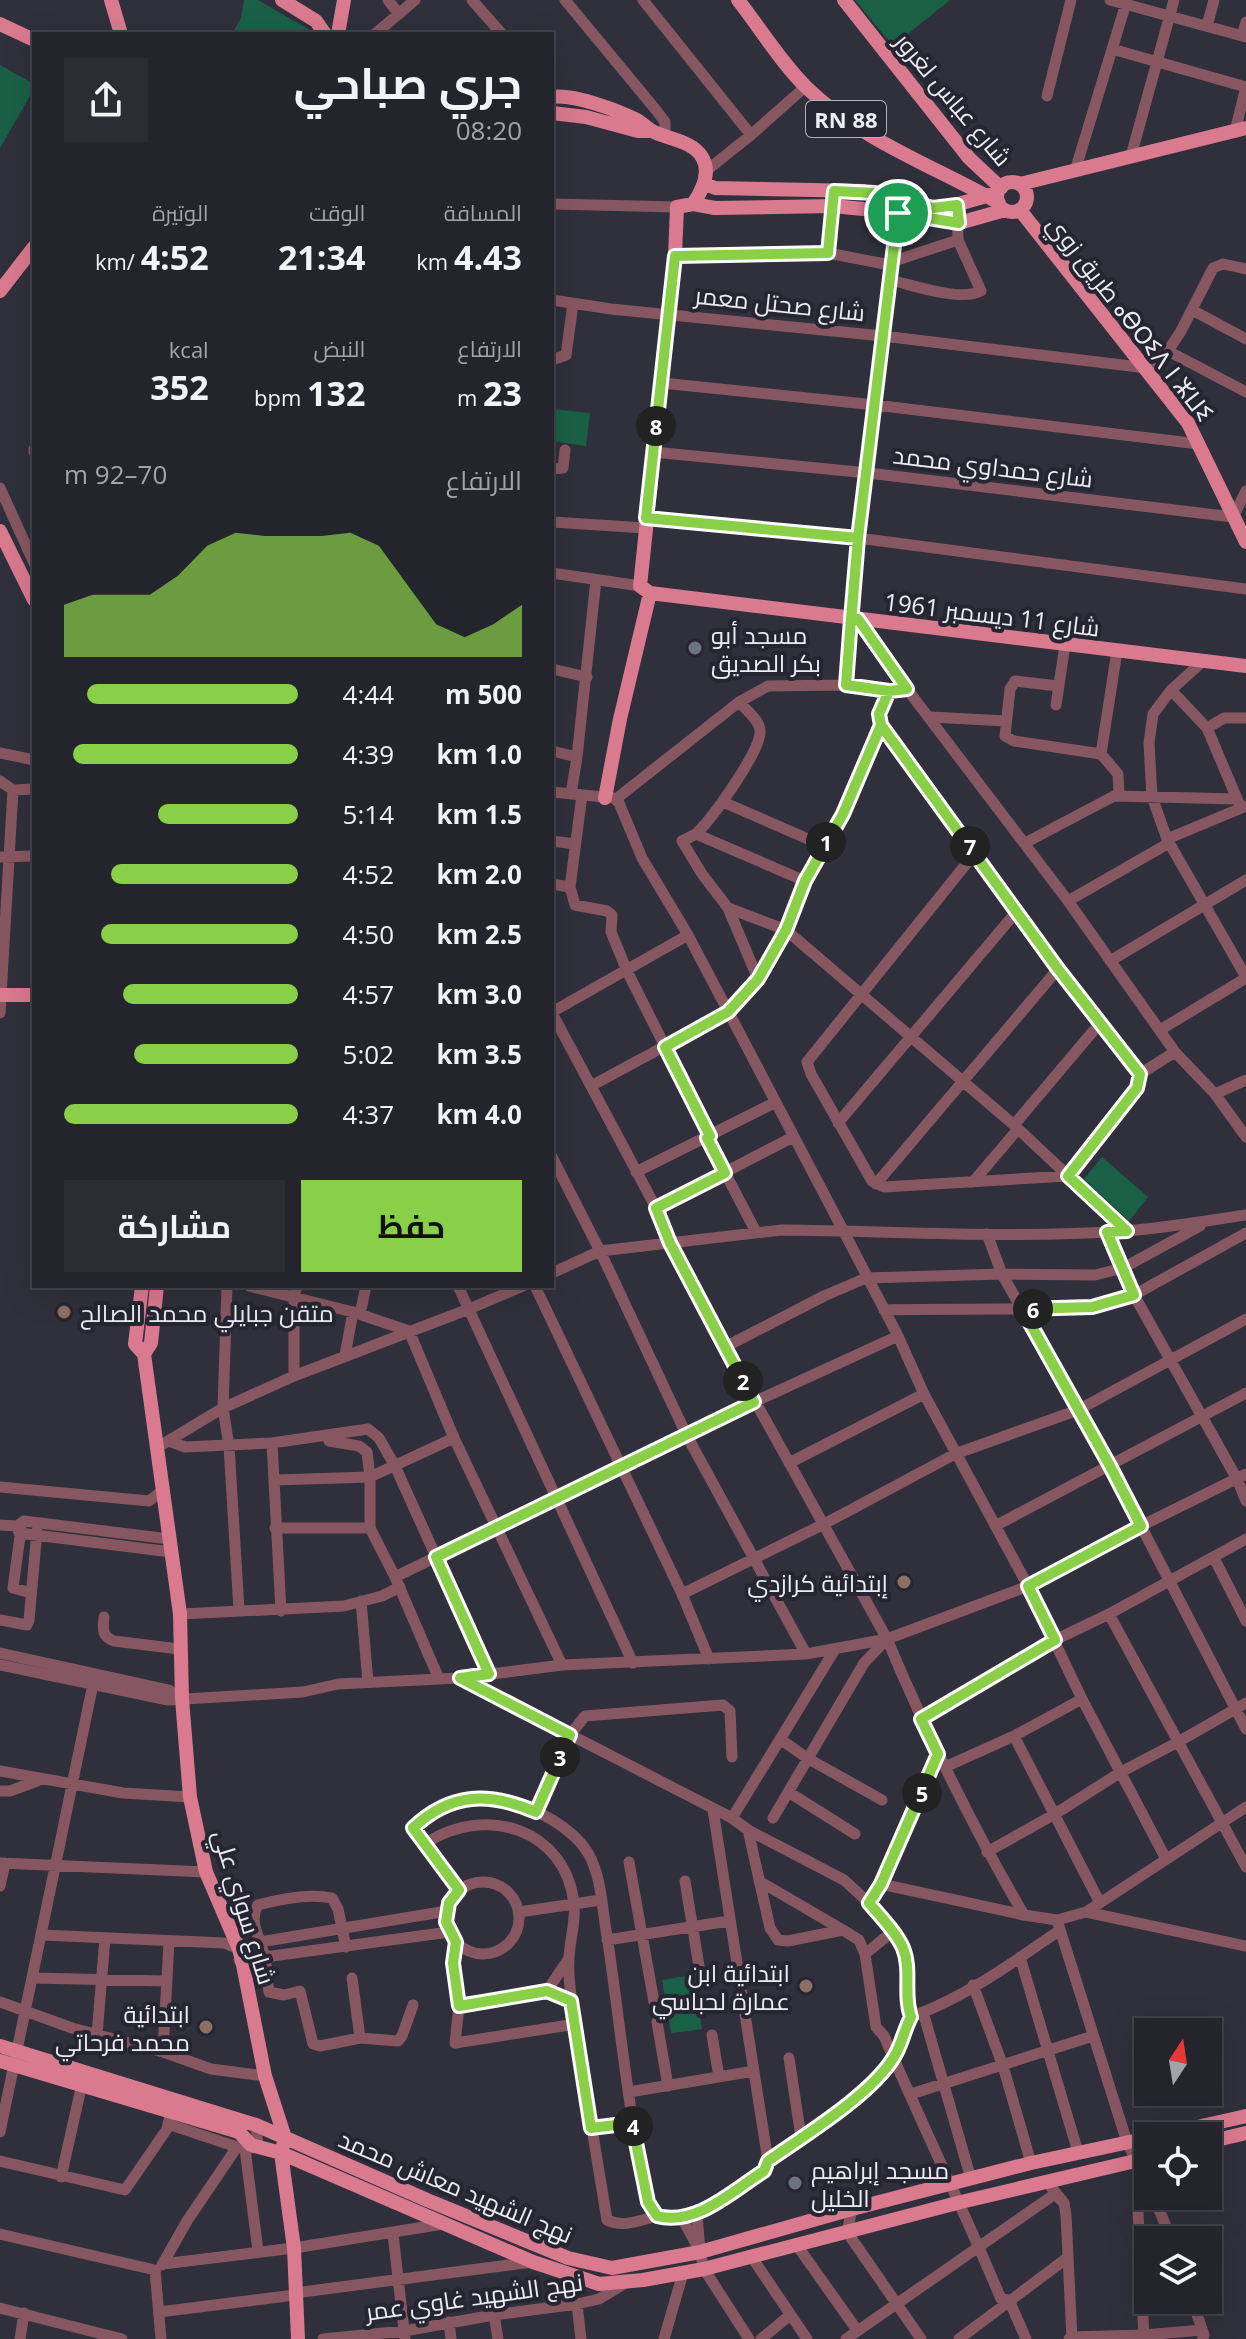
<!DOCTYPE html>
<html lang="ar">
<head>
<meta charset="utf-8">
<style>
  :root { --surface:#24242d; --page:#2c2c35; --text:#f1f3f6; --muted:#a3a4aa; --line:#414149; --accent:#89cf48 }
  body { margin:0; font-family:"Open Sans",Cairo,"Noto Sans Tifinagh",sans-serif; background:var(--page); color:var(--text); direction:rtl; height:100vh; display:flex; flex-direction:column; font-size:30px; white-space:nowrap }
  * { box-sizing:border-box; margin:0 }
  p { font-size:26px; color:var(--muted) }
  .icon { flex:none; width:44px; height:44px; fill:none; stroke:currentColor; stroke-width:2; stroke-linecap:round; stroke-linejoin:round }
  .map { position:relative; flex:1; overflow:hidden; direction:ltr }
  .panel { position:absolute; left:32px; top:32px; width:522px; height:1256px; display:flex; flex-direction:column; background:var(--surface); border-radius:0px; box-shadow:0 8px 32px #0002,0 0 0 2px var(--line); direction:rtl }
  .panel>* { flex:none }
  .needle { width:52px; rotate:12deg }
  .tools { position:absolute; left:1134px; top:2018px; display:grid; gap:16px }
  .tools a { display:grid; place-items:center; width:88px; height:88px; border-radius:0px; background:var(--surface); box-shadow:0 8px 32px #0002,0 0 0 2px var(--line); font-size:40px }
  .pin { position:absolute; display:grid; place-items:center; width:68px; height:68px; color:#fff; margin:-34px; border:4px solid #fff; border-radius:50%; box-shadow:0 2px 8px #0007 }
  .km { position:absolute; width:40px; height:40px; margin:-20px; border-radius:50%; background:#222; color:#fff; font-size:22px; line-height:40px; text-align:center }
  .round { display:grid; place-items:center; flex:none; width:84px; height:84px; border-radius:0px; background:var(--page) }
  .head { display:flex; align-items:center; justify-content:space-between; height:136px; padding:0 32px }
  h1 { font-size:44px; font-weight:700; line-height:60px }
  .stats { display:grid; grid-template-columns:repeat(3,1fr); gap:12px; height:136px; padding:8px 32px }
  .stats div { display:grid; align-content:center }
  .stats b { font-size:34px; font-weight:700 }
  .stats small { font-size:22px; font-weight:400 }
  .stats p { font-size:22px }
  .chart { height:224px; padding:16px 32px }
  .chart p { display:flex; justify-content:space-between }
  .chart svg { width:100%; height:144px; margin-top:8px; fill:var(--accent); opacity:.7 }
  .button { display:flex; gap:16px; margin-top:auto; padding:16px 32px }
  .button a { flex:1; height:92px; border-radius:0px; background:var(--accent); color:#111; font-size:32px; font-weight:700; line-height:92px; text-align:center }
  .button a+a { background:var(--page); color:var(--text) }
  ul { padding:0 32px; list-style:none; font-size:26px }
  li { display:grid; grid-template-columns:128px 96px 1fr; align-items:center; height:60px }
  li i { height:20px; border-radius:10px; background:var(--accent) }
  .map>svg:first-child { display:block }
</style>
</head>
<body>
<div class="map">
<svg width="1246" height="2339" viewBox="0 0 1246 2339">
  <rect width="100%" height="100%" fill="#30303c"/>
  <path fill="#1a6046" d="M244,0H258L308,29L310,34H232L241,18Z
    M855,0H950L893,46Z
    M0,65L34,84V89L0,148Z
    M552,409L590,413L586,446L552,441Z
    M1102,1157L1148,1197L1129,1221L1084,1179Z
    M693,1975L702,2029L671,2033L662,1980Z"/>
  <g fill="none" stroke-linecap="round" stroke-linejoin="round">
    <path stroke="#875761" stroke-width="11" d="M388,0L399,14
      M472,0L502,34
      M565,0L656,110L665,122V136
      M643,0L751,135
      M1110,0L1246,37
      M1207,26L1214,0
      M375,34L415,0
      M1242,35L1246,22
      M1112,49L1246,87L1235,131
      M1047,96L1071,0
      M1131,156L1174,0
      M706,171L751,135L805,87
      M1075,171L1127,0
      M552,204L677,207
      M828,253L834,191
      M675,256L828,253L890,265
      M891,262L958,240
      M890,280C913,285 960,302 981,291L958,240L957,205
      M552,300L611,309L883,336L1147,368L1168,351L1181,331L1213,268L1223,264L1246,269
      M1194,311L1246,339
      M1168,351L1246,392
      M552,360L566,355L573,304
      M662,383L875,405L1199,444
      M34,449V452
      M653,452L868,473L1233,517L1246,491
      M552,469L563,468L565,450
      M0,488L34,563
      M646,518L858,538L1246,589
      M552,522L645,528
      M552,573L640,586
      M858,619L907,689L1068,901L1175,1052L1215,1094L1246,1137
      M1201,663L1171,690L1153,714L1149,743L1152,797L1167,839L1246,977
      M552,669L587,677
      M846,685C859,528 877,370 898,213L903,207
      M1058,686L1015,681L1010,689L1005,736L1014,741L1101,754L1118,774L1119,796
      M1171,690L1207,728L1241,808
      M739,702C746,710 761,721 760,732C760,752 713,817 698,832C694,836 688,838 682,841L702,874L728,908L786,930L1014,1125L1127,1231
      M1056,705L1065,645
      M931,717L1005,721
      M881,725L1058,969L1140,1074
      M1207,728L1224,718H1246
      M552,751L577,757L596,580
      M0,753L34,760
      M1101,754L1117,651
      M0,781L13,790L34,789
      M552,792L614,798L619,803L642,858L688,935L844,1232L898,1336L924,1394L1028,1586L1082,1699L1166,1859
      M571,794L577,757
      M616,799L739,702L768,686L846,685L889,691
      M723,802L824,846
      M696,834L805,881
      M1167,839L1246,806
      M552,841L575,844
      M1025,843L1114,796L1237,799
      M975,853L807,1062L811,1074L872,1181L884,1187L1068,1176L1137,1088L1140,1074L1175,1052
      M0,857L34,856
      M552,884L570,887L582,795
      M570,887L575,905L607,911L612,915L611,932L627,971L710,1136
      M1068,901L1169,843
      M728,908L758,979
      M1110,961L1246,880
      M552,1012L688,935
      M0,1013L13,790
      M552,1013L656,1208L670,1243L725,1347L887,1639
      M1160,1030L1246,978
      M591,1086L728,1012L758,979L786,930L805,881L843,814L881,725L879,714L889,691L907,689
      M1215,1094L1246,1080
      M838,1123L1017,911
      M1014,1125L1100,1023
      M707,1138L756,1232
      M552,1157L600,1251L687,1436L806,1654
      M636,1172L774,1103
      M973,1182L1018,1129
      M876,1184L1058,969
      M656,1208L793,1137
      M1107,1232L1134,1295L1237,1479L1246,1501
      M987,1234L1002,1274L1110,1466L1246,1729
      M552,1273L600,1251L782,1230C896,1231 1011,1239 1125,1231C1166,1228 1205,1221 1246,1215
      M227,1286L223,1408L229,1446L239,1610
      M249,1286L353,1312L409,1331L454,1438L562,1665
      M458,1286L633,1663
      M535,1286L682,1594L709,1659
      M884,1310C925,1309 966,1309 1007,1309C1050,1309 1093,1311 1134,1295L1246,1233
      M360,1314L366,1286
      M725,1347L824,1296L866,1278L1002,1274L1095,1275L1123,1268L1200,1226
      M345,1355L353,1312
      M294,1376V1298L297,1286
      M169,1441L185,1447L272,1443
      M329,1441L359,1446L367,1452L370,1477V1528L395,1577L439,1679
      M158,1447L223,1408L294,1376L469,1309L523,1286
      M789,1463L924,1394
      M275,1480L370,1477L454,1438
      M0,1487L149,1501L163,1490
      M0,1525L17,1526L24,1521L169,1539
      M17,1526L19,1533L171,1552
      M995,1526L1246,1393
      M275,1528H370
      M21,1529L13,1588L31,1593
      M1214,1558L1246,1621
      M395,1577L754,1402L898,1336
      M682,1594L824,1524L955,1454L1078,1410L1246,1319
      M361,1601L368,1682
      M281,1611L272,1443L368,1429L379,1438L395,1466L489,1674
      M180,1614L344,1606L382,1596L400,1587
      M1109,1614L1246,1867
      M104,1617C103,1629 101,1636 114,1641L179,1649
      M0,1620L27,1625L29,1620L37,1531
      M0,1653L169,1690L182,1699
      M0,1665L168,1700L303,1692L338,1684L460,1678L562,1665L806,1654L887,1639C927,1734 972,1826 1024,1915L1057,1920L1086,1912L1246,1946
      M921,1719L1055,1640L1109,1614L1246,1539
      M1014,1736L1100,1903
      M780,1739L807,1758L882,1800
      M938,1754L881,1884L1024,1915
      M945,1767L1014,1736L1082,1699
      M0,1771L123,1793L190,1797
      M0,1791H10L37,1781
      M790,1793L855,1834
      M713,1810L768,2161
      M536,1812L570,1735L585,1716L723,1705L730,1711L732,1757
      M732,1818L834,1651
      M773,1818L864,1663L887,1639L1028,1586L1141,1526L1246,1474
      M748,1830L770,1928L778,1940L788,1941L843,1930L859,1940L865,1954L876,2027L884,2036C922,2125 964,2210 1001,2299L1009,2300L1026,2339
      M426,1843C486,1804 567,1829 574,1905C576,1924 569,1941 569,1960C568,1973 570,1989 572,2002C583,2075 595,2147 607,2220C623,2228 641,2220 657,2216
      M987,1852L1055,1814L1121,1772L1178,1742L1246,1703
      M629,1862L654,2002
      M0,1863L206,1872
      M685,1881L700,1972
      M759,1881L843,1930
      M447 1918a36 36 0 1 1 72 0a36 36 0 1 1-72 0Z
      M0,1886L5,1863
      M459,1890L413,1828C439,1803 473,1791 508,1801C537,1809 572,1827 588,1853C602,1877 602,1910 607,1936C618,2008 625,2082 638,2153C642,2174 642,2201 657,2216C697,2226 732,2192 764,2171L768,2161C805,2135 871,2095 894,2057C902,2044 904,2030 911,2017L907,2005L906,1962L903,1948L869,1903L844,1880L748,1830L732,1818L460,1678
      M519,1912L601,1900
      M1086,1912L1246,1807
      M1057,1920L1127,2142L1148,2185
      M42,1935L224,1943L239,1949L260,1942L447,1911
      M607,1940L729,1921
      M456,1942L453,1963L459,2006L547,1991L571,2001
      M346,1947L338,1909L332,1898C309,1893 280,1899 258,1905C248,1921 260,1938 264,1954C267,1966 267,1980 269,1992L284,1995L300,1991L313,2044L320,2046L360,2038L398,2041L402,2036L413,2005
      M865,1954L892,1932
      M1020,1957L1078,2152
      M239,1960L243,1965L265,1957L449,1932
      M33,1978L166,1981
      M352,1978L360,2038
      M973,1985L1003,2066L1031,2163
      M547,1991L569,1958
      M0,2002L72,2028L163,2052L211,2069L265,2076
      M459,2006L455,2043L576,2024
      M923,2012L971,2179
      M916,2015C967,1996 1015,1961 1060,1930
      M657,2022L668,2086
      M97,2035L105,1938
      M712,2035L719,2077
      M163,2052L169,1942
      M789,2058L801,2137
      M629,2092L754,2071
      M911,2094L1093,2036
      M168,2124L237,2147
      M256,2125L258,2147L245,2149L258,2251
      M591,2128L632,2123
      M0,2132L93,1684
      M0,2161L125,2190L167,2129L171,2112
      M1142,2172L1138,2212L1144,2339
      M61,2177L82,2084
      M1153,2196L1172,2240
      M1064,2203L1066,2215L1072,2339
      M852,2209L847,2232L921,2339
      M697,2214L700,2252L704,2269L749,2339
      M682,2218L697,2246
      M0,2234L155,2270L161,2339
      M393,2234L405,2339
      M796,2244L857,2330
      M751,2256L807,2339
      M163,2264L294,2248L443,2224
      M162,2265L187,2221L237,2147L245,2149
      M295,2293L532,2262
      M1192,2300L1204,2335
      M577,2304L581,2339
      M0,2308L122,2339
      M159,2312L295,2295
      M494,2315L498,2339
      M449,2322L451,2339
      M20,2339L24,2313
      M323,2339L404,2331L494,2315L577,2304L599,2299L627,2282
      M664,2339L683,2273
      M761,2339L789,2316
      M846,2339L1055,2194L1064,2203L1047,2182
      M959,2339L1067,2258
      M1069,2339L1072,2337L1144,2335L1202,2330L1203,2339"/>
    <path stroke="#da7a8f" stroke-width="14" d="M111,0L121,34
      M282,0L316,21L325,34
      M738,0C760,28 782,64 807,88C862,141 934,166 999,203
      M844,0L969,158L1001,188
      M0,24L34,40
      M338,34L344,0
      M552,97C574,94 617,110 637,120C642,123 647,128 652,131C667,139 693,141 702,157C711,172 702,191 693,204
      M552,113L586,117L638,131H651
      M997 197a15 15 0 1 1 30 0a15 15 0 1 1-30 0Z
      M704,183L715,188L863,191L933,208L948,207L990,195
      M1020,184L1246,128
      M1005,210L959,223L893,212L833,206L715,208L693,204L677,207L675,256L640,586L650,593L1246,666
      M1020,210L1188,423L1246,542
      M0,291L34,247
      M0,531L34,600
      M605,798L620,719L650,593
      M0,995H34
      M142,1286L135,1344L144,1354L180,1614L182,1699L190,1797L206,1872L239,1949L243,1965L265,2076L285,2138L281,2153L294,2248L298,2339
      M144,1354L151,1343L157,1286
      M0,2046L256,2125L427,2200L568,2258L612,2268L700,2252L852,2209L1031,2163L1148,2138
      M0,2061L239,2132L251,2145L281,2153L533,2262L599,2284L643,2280L704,2269L961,2202L1148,2158
      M1157,2136L1246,2116
      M1208,2142L1246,2133"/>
  </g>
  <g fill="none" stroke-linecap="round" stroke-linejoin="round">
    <defs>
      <path id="route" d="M898,213L858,538L852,611L851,619L846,685L889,691L879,714L881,725L843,814L805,881L786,930L758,979L728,1012L665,1047L710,1136L707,1138L725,1173L656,1208L670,1243L754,1402L436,1557L489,1674L460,1678L570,1735L536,1812C490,1792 451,1792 413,1828L459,1890L449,1903L446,1922L456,1942L453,1963L459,2006L547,1991L571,2001L591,2128L632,2123L648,2202L657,2216C697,2226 732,2191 764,2171L768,2161C805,2135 871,2095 894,2057C902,2044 904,2030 911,2017C903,1995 912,1970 903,1948C896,1932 880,1916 869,1903L881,1884L938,1754L921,1719L1055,1640L1028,1586L1141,1526L1110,1466L1022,1309L1092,1307L1134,1295L1107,1232L1127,1231L1068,1176L1137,1088L1140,1074L1058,969L881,725L879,714L889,691L907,689L858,619H851L858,538L646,518L675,256L828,253L834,191L875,193L933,208L957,205L959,223L898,213"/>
    </defs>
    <use href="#route" stroke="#fff" stroke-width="16"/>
    <use href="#route" stroke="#89cf48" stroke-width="10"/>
  </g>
  <g fill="#6b7280" stroke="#262632" stroke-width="3">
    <circle cx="695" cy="648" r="8"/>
    <circle cx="795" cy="2183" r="8"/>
  </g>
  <g fill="#8d6e63" stroke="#262632" stroke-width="3">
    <circle cx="64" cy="1312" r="8"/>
    <circle cx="904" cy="1582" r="8"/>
    <circle cx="806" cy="1986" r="8"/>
    <circle cx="206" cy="2027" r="8"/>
  </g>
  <g text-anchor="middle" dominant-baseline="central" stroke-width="8" stroke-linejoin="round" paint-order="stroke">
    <rect fill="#262632" stroke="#b0b1ba" stroke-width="2" x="806" y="101" width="80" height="36" rx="6"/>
    <g font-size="22" font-weight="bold" fill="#ebecf4">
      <text x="846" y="119">RN 88</text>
    </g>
    <g font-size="24" fill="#ebecf4" stroke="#262632">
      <text transform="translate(954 99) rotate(50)">شارع عباس لغرور</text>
      <text transform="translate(780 303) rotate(6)">شارع صحتل معمر</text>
      <text transform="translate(1131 318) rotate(52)">طريق زوي ⴰⴱⵔⵉⴷ ⵏ ⵣⵡⵉ</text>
      <text transform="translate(993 466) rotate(7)">شارع حمداوي محمد</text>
      <text transform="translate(992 614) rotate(7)">شارع 11 ديسمبر 1961</text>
      <text transform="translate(245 1907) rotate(73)">شارع سواي علي</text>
      <text transform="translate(456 2186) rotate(23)">نهج الشهيد معاش محمد</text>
      <text transform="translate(474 2296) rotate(-8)">نهج الشهيد غاوي عمر</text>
    </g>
    <g font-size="24" fill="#ebecf4" stroke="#262632" text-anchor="start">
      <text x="711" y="634">مسجد أبو<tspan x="711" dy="28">بكر الصديق</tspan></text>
      <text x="80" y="1312">متقن جبايلي محمد الصالح</text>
      <text x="888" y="1582" text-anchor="end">إبتدائية كرازدي</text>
      <text x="790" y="1972" text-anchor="end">ابتدائية ابن<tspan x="790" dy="28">عمارة لحباسي</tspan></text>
      <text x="190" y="2013" text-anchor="end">ابتدائية<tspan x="190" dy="28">محمد فرحاتي</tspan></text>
      <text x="811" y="2169">مسجد إبراهيم<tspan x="811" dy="28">الخليل</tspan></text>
    </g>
  </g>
</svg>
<div class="tools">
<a><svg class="needle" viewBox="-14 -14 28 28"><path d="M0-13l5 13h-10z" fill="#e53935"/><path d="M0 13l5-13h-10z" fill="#a3a4aa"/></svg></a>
<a><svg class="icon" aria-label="locate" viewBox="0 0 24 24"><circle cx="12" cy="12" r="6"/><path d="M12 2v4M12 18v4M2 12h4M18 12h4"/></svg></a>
<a><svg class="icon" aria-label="layers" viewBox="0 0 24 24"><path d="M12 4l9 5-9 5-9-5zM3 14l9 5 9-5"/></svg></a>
</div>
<div class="pin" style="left:898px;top:213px;background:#1e9e55"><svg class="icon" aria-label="arrive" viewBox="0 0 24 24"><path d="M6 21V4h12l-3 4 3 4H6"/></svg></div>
<b class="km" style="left:826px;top:842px">1</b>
<b class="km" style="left:743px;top:1381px">2</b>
<b class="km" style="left:560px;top:1757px">3</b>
<b class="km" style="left:633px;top:2126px">4</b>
<b class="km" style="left:922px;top:1793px">5</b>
<b class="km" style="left:1033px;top:1309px">6</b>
<b class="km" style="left:970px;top:846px">7</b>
<b class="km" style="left:656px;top:426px">8</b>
<section class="panel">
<div class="head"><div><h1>جري صباحي</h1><p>08:20</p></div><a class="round"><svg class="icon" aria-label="share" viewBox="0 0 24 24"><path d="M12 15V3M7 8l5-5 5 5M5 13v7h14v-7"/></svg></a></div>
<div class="stats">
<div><p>المسافة</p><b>4.43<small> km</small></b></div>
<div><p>الوقت</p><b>21:34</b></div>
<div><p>الوتيرة</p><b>4:52<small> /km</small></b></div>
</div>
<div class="stats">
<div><p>الارتفاع</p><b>23<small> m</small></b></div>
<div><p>النبض</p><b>132<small> bpm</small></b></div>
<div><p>kcal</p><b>352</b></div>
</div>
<div class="chart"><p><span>الارتفاع</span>70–92 m</p>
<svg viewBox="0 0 160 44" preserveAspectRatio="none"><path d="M0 44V28L10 25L20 25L30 25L40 19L50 10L60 6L70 7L80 7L90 7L100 6L110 10L120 22L130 34L140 38L150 34L160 28V44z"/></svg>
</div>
<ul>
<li><b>500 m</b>4:44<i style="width:90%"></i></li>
<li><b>1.0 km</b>4:39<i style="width:96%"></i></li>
<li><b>1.5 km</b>5:14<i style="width:60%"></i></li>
<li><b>2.0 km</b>4:52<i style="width:80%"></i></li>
<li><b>2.5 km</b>4:50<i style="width:84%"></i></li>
<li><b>3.0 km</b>4:57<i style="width:75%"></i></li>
<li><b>3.5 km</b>5:02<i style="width:70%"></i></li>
<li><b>4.0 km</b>4:37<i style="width:100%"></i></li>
</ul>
<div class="button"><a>حفظ</a><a>مشاركة</a></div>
</section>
</div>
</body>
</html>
